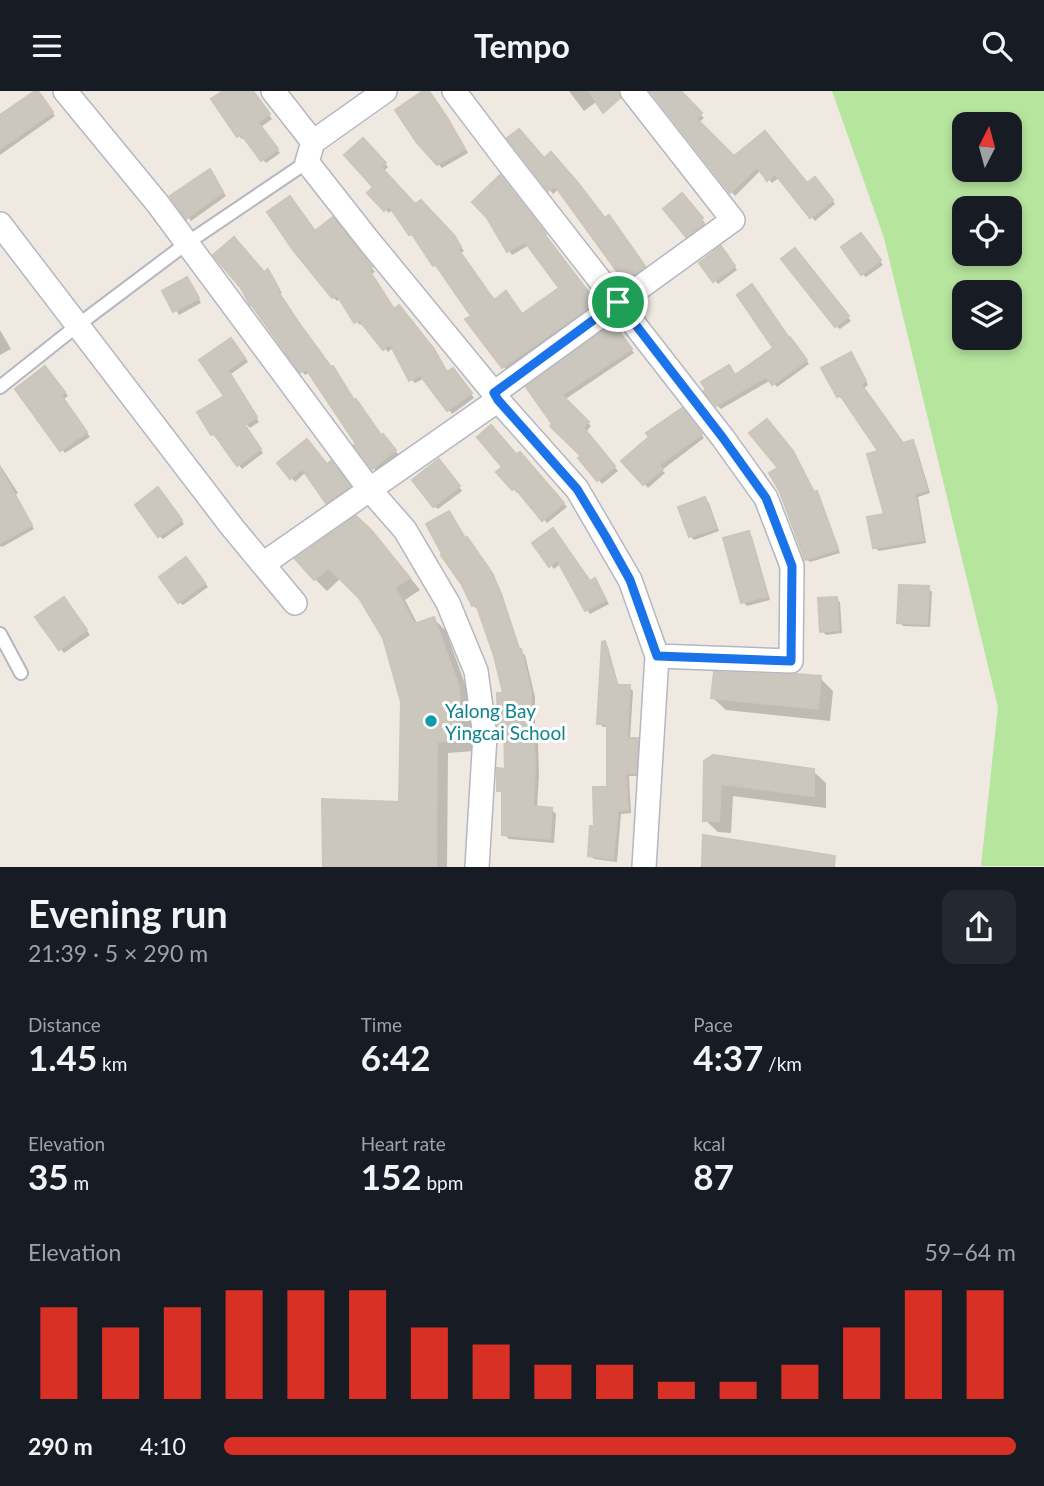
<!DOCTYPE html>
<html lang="en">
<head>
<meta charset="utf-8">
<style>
  :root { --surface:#171b24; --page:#242831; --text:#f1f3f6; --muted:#9ea1a6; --accent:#d93025 }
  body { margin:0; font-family:Lato,sans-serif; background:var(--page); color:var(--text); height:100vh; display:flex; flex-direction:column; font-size:26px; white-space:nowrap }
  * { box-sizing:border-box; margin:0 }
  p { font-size:23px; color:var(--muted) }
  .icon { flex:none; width:38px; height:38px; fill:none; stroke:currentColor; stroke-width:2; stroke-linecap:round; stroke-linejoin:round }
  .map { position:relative; height:776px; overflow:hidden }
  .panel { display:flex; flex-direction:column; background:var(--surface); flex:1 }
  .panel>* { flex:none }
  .needle { width:46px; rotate:6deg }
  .fabs { position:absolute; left:952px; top:21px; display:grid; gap:14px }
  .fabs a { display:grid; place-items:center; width:70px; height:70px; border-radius:14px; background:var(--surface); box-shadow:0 4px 10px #0003; font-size:35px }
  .pin { position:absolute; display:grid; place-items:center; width:60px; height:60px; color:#fff; margin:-30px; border:4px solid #fff; border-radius:50%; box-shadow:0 2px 7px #0007 }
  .round { display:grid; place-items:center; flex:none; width:74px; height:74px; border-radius:14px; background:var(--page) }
  .head { display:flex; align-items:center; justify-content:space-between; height:119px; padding:0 28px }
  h1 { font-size:38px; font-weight:700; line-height:52px }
  .stats { display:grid; grid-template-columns:repeat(3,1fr); gap:10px; height:119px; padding:7px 28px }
  .stats div { display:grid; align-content:center }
  .stats b { font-size:35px; font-weight:700 }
  .stats small { font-size:19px; font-weight:400 }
  .stats p { font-size:19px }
  .chart { height:196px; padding:14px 28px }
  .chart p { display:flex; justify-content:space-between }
  .chart svg { width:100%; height:126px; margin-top:7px; stroke:var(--accent); stroke-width:6 }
  ul { padding:0 28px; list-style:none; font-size:23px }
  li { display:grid; grid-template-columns:112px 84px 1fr; align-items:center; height:52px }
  li i { height:18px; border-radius:9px; background:var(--accent) }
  header { display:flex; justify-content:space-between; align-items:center; height:91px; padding:0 28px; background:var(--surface); font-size:32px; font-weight:700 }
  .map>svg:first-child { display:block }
</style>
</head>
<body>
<header><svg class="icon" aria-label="menu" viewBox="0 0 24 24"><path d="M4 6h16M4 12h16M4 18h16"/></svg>Tempo<svg class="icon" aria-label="search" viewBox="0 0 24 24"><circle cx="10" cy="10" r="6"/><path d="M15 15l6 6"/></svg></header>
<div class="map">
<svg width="1044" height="776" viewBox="0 0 1044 776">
  <rect width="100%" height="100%" fill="#efe9e1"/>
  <path fill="#b6e59e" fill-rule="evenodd" d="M832,0H1044V775H981L998,616L884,147ZM964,33H1010V79H964ZM964,117H1010V163H964ZM964,201H1010V247H964Z"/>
  <path fill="#0003" d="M226,0H253L272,28L261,36L280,62L266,72L246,46L242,48L239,45Z
    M426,0L430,3L452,34L468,62L442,77L418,51Z
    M569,0H606L608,2L584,20Z
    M652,0H678L704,27L698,32L733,68L765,42L807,94L818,92L835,113L815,130L780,86L772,92L761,79L735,105Z
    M41,4L55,25L0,64V26Z
    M510,47L544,69L605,129L612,130L648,179L629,193L559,98L553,103L550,99Z
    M363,49L388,76L383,81L415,115L457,150L464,160L461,162L494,210L522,225L562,197L529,154L512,164L488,126L504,90L548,147L547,148L598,216L507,280L468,229L473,225L440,176L438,177L434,174L393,118L389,122L369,102L375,96Z
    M210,80L226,105L191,130L188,126Z
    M685,108L705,132L704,133L707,137L691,148L687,145Z
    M336,132L375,181L371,183L395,220H402L437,264L448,282L456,283L474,307L452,323L425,287L415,292L411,288L393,257L388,261L363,232L360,234L356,230L341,207L337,210L333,206L315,142Z
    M864,148L883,174L866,186L862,183Z
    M724,161L737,179L718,193L715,189Z
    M798,163L851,230L840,238L836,235Z
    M268,181L282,202L279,203L302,238L382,346L386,349L399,364L377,381L357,355L358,353L310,281L305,284L302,280L264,183Z
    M190,192L201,212L179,224L164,201Z
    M0,239L11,258L0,264Z
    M620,242L634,262L564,309L591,335L586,341L618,380L602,393L581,368L583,366L554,333L529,296Z
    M790,248L794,252L809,273L777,296L771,289L721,318L717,314L736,286Z
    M235,253L248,271L231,283L259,331L250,337L242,329L241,330L263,362L242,378L218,346L216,347L213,343L227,306L201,270Z
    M854,267L868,294L864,297L903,354L913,351L916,355L930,402L918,406L926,452L879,460L875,457L886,424L880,361L844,307L842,308L838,305Z
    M48,281L68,305L64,308L90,346L65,362L62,358Z
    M685,323L704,347L662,379L665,382L648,397L624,370Z
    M771,333L796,366L815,402L820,406L840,462L810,471L806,468L780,378Z
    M517,366L523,367L567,416L547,432L520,399L517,402L498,381Z
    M279,372L335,376L352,400L331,415L306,381L295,391Z
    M0,374L18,402L15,404L34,438L2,456L0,455Z
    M442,374L462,400L438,418L434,415Z
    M162,402L184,433L163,448L159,445Z
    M705,408L709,412L719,440L694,449L690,445Z
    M449,422L453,427L466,449L471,453L493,482L502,503L521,561L525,564L535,606V650L538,652L539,684L537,717L551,718L556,723L554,752L509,748L504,743V704L499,699L507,680L504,640L500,635L505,604L495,565L479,518L478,519L473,514Z
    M356,427L383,453L420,499L405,509L418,534L434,528L446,540L471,610L473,660L448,662L447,776H325L324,710L401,713L403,611L385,546L360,506L341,487L327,500L315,488Z
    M749,442L752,446L770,509L747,515L743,511Z
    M534,452L590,491L598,493L609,513L590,523L587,519L561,472L554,478Z
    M190,472L208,496L183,514L179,511Z
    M928,497L932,501L930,536L903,535L899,531Z
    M836,508L840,511L842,542L826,544L822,540Z
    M67,512L90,544L64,562L37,526Z
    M604,552L608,556L619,596H629L633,600L630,649H637L641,653L639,685H629L631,722L621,723L617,771L594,768L590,765L596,737L609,698V636H603L599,632Z
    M820,587L833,600L830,630L726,619L713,607Z
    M714,665L813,680L826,692V717L733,705L731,742L718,741L705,729Z
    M705,746L811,763L824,776H704Z"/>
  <path fill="#cbc7bf" stroke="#cbc5ba" stroke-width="2" d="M35,0H38L53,21L0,58V24Z
    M223,0H253L270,23L258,31L278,58L261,70L241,43L237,46L211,8Z
    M423,0H429L448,28L465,58L437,74L417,52L395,19Z
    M589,0H618L620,7L603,22Z
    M650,0H681L702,22L696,27L734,65L765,40L807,92L815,86L833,109L810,127L775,83L767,90L757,76L730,102Z
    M519,38L544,67L551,61L578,92L605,127L609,124L645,175L624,190L555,95L548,100L507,47Z
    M363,47L386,72L381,76L415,113L421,109L454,144L461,156L458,158L494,209L506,200L522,223L559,197L525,151L507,161L487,127L472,111L500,84L546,143L545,144L596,211L502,277L465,228L471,225L435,173L433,175L412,143L409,144L389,115L384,120L367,102L373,96L344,64Z
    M210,78L223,101L186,128L170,105Z
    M682,102L703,127L701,128L704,133L686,146L663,118Z
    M290,105L315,140L333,126L372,176L369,179L394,218L399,214L434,258L447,281L453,277L472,302L447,320L420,284L409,290L390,253L383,259L359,229L354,232L337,204L332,207L293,159L267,121Z
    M861,142L881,169L861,184L841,156Z
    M234,146L264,181L268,178L279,198L277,199L299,232L331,276L333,275L354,309L356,308L381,344L383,343L396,359L372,378L354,354L356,353L306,278L300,282L251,213L250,214L241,197L213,164Z
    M721,155L735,175L713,191L699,172Z
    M795,157L849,225L835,236L781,168Z
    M187,186L199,207L173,221L162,200Z
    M752,193L789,247L790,246L807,269L772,294L766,286L716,315L704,300L706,299L701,291L729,274L735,284L773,257L737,204Z
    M612,234L614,237L616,236L632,258L562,304L589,331L583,336L615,375L597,390L578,367L581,365L550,335L552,333L526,296Z
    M231,247L245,267L228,279L257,326L245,334L240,327L261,358L237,375L214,343L211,344L197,321L224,305L199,269Z
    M851,261L866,290L861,293L903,352L913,349L927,399L915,402L923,449L873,457L867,426L884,423L867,363L878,360L840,304L837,306L821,277Z
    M45,275L65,301L61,304L87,341L60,360L15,298Z
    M682,317L702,343L659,374L663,378L643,394L621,370L649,346L646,342Z
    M767,328L793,360L814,401L817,400L838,458L805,469L780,401L769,382L778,377L749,342Z
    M491,334L516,363L520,361L564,412L542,430L515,397L512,399L496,381L502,376L477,346Z
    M307,348L327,373L331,370L350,395L326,412L302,378L290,388L277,372Z
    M439,368L460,395L433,416L412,389Z
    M0,377L32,434L0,452Z
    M158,396L182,429L158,446L135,414Z
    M705,406L716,437L689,446L678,416Z
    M449,420L465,447L467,446L488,476L498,496L519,558H521L531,600V646H534L535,678L533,715L552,717L550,748L502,744V700H497V677L505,678L504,636H498L497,602H503L494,565L476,513L472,515L462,494L441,464L442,463L426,433Z
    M356,425L371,439L410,487L395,496L414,533L434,526L459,596L462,649L437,651L436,775H323L322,708L399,711L401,611L383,547L359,507L329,477L314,489L295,468Z
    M553,437L590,490L595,487L606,509L585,520L557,469L549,476L532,452Z
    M749,440L767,505L741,512L723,447Z
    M186,466L205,492L178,512L159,486Z
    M899,494L929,495L927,533L897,532Z
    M64,506L87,539L59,559L35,526Z
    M837,506L839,539L820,541L818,507Z
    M605,550L617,594H630L627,647H638L636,682H626L628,719L618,720L613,768L588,765L590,735H594L593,696H607V633H597L602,551Z
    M714,581L790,584L796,583L821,585L818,618L711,607Z
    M713,664L814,678V705L721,693L719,730H703L704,670Z
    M703,744L835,765L834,775H702Z"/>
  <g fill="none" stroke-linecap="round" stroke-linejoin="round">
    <defs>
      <path id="service" d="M0,296L78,234L187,152L307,71
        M0,543L21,582"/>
      <path id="minor" d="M65,0L158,113L370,399L405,439L448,512L476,580L485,645L477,776
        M273,0L313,51L307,71L369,150L494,302L498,309
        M454,0L507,70L723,347L766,407L792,475L791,570L657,565
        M313,51L385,0
        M0,133L232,436L295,512
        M494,302L733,129L632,0
        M263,473L498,309L577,398L630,489L657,565L644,776"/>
    </defs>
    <use href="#service" stroke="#b4b7c1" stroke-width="16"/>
    <use href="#minor" stroke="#b4b7c1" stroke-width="26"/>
    <use href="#service" stroke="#fff" stroke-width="12"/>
    <use href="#minor" stroke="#fff" stroke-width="23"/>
  </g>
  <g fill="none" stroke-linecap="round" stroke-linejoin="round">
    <defs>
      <path id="route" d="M618,211L723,347L766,407L792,475L791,570L657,565L630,489L606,446L577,398L498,309L494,302Z"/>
    </defs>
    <use href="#route" stroke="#fff" stroke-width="14"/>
    <use href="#route" stroke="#1a73e8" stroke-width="9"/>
  </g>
  <circle fill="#0f9aa8" stroke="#fff" stroke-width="2.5" cx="431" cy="630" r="7"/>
  <g text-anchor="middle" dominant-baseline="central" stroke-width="6" stroke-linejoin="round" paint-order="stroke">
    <g font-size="19" fill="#0d838f" stroke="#fff" text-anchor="start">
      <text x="445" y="619">Yalong Bay<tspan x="445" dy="22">Yingcai School</tspan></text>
    </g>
  </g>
</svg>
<div class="fabs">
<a><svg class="needle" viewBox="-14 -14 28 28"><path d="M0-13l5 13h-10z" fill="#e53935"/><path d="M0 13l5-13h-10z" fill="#9ea1a6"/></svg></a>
<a><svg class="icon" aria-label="locate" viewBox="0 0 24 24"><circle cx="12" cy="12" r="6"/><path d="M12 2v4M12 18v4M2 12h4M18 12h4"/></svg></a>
<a><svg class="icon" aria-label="layers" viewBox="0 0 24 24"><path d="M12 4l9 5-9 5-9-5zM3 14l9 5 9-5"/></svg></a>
</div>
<div class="pin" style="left:618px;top:211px;background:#1e9e55"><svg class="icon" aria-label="arrive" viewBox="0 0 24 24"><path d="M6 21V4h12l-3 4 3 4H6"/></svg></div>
</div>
<section class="panel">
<div class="head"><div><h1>Evening run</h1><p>21:39 · 5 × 290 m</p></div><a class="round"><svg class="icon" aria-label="share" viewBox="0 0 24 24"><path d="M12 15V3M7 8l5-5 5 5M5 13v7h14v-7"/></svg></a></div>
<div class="stats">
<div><p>Distance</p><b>1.45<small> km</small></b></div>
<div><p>Time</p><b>6:42</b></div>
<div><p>Pace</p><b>4:37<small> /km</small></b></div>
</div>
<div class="stats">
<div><p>Elevation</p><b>35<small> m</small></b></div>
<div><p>Heart rate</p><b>152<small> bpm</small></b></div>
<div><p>kcal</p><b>87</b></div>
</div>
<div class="chart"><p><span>Elevation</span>59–64 m</p>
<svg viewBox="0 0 160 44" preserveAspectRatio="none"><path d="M5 44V12M15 44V19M25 44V12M35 44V6M45 44V6M55 44V6M65 44V19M75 44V25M85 44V32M95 44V32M105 44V38M115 44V38M125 44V32M135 44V19M145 44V6M155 44V6"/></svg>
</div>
<ul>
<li><b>290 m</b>4:10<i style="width:100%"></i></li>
</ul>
</section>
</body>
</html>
